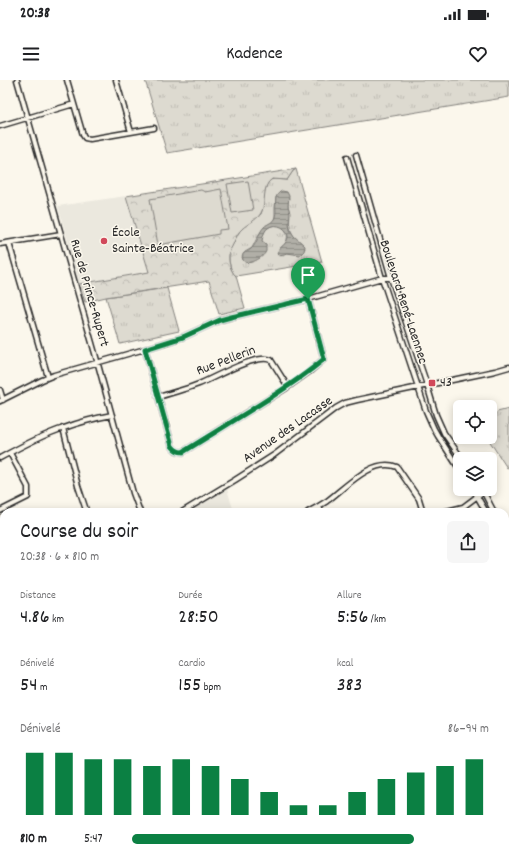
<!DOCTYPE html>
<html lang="fr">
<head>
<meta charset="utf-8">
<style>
  :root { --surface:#fff; --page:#f6f6f6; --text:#202124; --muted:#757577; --accent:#0b8043 }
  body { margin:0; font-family:Dekko,sans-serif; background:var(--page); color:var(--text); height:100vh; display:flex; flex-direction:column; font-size:15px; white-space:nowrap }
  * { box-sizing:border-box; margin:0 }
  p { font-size:13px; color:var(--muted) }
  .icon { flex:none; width:22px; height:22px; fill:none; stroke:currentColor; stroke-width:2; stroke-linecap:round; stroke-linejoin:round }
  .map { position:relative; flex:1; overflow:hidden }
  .drawer { position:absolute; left:0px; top:428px; width:509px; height:354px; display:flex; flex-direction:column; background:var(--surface); border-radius:12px 12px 0 0; box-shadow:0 2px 10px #0003 }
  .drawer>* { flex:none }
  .controls { position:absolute; left:453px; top:320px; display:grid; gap:8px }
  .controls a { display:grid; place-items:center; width:44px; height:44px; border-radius:6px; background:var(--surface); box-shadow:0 2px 10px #0003; font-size:20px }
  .pin { position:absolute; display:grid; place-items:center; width:34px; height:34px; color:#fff; margin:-41px -17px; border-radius:50% 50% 50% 0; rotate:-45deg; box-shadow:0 0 4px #0007 }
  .pin .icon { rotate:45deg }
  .round { display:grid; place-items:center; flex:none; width:42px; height:42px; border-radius:6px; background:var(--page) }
  .headline { display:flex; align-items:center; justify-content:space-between; height:68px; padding:0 20px }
  h1 { font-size:22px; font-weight:600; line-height:30px }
  .metrics { display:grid; grid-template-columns:repeat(3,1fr); gap:6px; height:68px; padding:4px 20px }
  .metrics div { display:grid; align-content:center }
  .metrics b { font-size:20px; font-weight:600 }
  .metrics small { font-size:11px; font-weight:400 }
  .metrics p { font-size:11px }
  .chart { height:112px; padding:8px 20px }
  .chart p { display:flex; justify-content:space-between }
  .chart svg { width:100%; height:72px; margin-top:4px; stroke:var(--accent); stroke-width:6 }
  ul { padding:0 20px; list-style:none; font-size:13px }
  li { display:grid; grid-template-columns:64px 48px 1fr; align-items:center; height:30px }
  li i { height:10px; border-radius:5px; background:var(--accent) }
  .status { display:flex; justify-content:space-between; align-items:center; height:28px; padding:0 20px; background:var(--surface); direction:ltr }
  .status svg { height:11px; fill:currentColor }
  header { display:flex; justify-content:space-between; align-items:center; height:52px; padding:0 20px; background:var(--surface); font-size:18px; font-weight:600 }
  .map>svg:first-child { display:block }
</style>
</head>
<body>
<div class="status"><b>20:38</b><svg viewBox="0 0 49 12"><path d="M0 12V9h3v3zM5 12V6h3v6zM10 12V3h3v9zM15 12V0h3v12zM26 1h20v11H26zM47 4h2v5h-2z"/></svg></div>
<header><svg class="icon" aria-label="menu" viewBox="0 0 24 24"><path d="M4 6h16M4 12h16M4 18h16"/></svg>Kadence<svg class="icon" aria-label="heart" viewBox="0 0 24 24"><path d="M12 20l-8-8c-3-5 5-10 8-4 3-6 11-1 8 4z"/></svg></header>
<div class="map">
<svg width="509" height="782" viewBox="0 0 509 782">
  <defs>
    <pattern id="grass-tufts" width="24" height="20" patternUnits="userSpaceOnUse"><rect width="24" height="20" fill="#dddad0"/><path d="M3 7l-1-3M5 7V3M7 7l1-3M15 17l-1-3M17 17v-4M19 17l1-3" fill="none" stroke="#bebbb3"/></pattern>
    <pattern id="park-crowns" width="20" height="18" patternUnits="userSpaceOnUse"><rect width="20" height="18" fill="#dddad0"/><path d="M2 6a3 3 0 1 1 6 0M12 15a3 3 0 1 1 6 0" fill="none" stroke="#bebbb3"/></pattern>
    <pattern id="water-rules" width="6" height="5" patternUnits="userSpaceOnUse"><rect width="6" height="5" fill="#b1afa7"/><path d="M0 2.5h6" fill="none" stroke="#908f88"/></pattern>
  </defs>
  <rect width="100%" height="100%" fill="#fbf7ec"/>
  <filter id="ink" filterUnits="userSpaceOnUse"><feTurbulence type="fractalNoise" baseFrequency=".025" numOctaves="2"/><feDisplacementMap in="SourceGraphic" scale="8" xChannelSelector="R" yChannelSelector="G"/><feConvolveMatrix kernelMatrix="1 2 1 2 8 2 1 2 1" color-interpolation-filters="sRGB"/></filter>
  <g filter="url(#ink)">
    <path fill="#ebe8de" d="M126,116L149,192L79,204L58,126Z
      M227,409L234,432H189Z"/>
    <path fill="url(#grass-tufts)" stroke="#84827e" fill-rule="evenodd" d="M145,0H509V17L167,73Z
      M296,89L322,182L236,196L234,195L231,189L229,181V174L230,170L238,154L242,148L261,134L262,131L264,114L267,104L270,100L275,99L287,100L293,91ZM276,117L289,118C287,123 288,125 289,130C291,140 287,144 293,155C297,161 304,162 305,169C292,174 292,176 280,168C297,157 281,138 268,148C263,152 263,157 261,162C257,169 251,176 246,182L243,180L242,177L245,172L252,168L259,154L267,145L272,143L274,140L275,136V128Z
      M167,208L179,251L120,264L106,217Z
      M509,329V387L507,388L487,357H490V339L497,332Z"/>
    <path fill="url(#park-crowns)" stroke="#84827e" d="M296,89L293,91L287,100L272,99C261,106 267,123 261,133C256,141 248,143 242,149C238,152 236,157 234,162C233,165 231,168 230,170C227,179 230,191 236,196L245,228L219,234L209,201L106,217L85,222L79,204L149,192L126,116Z
      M103,778H148L147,782H89Z"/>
    <path fill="#dddad0" stroke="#84827e" d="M248,101L253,130L232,133L227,104Z
      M221,109L228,149L219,150V154L158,165L150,119L201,110L205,112Z"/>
    <path fill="url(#water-rules)" stroke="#7b7a75" d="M282,111L287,112L289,116L288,126L290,133L289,143L290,150L294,156L305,166L304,171L300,175L287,173L284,174L279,175L277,173C279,167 287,165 288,157C288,148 277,143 269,147C264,150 263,156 262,161L266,164C266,165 266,170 266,171C264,179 239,191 243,174C246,172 249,171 251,169C258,163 258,153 264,147C268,143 273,143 275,137C278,128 271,116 282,111Z"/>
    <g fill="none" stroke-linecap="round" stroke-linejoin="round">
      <defs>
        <path id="minor" d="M17,0L96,277L133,413L140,432
          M67,0L83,55L85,58L90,59L154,48
          M116,0L131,52
          M0,46L74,24
          M356,75L391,198L427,305L436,335L444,353L462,379
          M347,77L382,198L426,331L434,349L438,356L460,390
          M9,163L48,297
          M0,164L61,154
          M145,269L172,366C175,370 177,372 183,372L288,307L309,292L324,279L308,219
          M0,310L3,320
          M158,317C172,313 186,309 199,304C214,298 257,273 271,280L288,307
          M0,321L42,300L54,295L145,269L183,257L220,240L231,237L308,219L382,198H391
          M63,348L78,406L86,430L85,432
          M0,378C20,367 42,355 64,348C80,342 96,338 112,335
          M473,409L486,432
          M482,409L494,432
          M319,426L321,432
          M0,431L28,417V407L10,373
          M182,432L235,400L274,375L336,328L345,323L357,320L495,291L509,287
          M308,432C314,429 321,425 327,421C345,408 372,377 397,387L419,419L423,432
          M443,432L463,427L483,412
          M505,468L509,482
          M0,485L4,484
          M505,494L509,507
          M0,539L4,537
          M505,578L509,577
          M4,609L2,613L4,620
          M505,675L509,689
          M0,681L4,680
          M47,778L52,782
          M224,778L225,782
          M312,778L313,782
          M361,778L362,782
          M85,782L99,778
          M172,782L173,778
          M475,782L481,780V778"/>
      </defs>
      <use href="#minor" stroke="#2b2b2b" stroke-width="7"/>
      <use href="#minor" stroke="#fbf7ec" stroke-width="4"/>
    </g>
  </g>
  <g fill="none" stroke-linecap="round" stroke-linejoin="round" filter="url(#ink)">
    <defs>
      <path id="route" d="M308,219L324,279C301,299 276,314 251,330C228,344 206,358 183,372C178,372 175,370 172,366L145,269L183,257L220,240L231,237Z"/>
    </defs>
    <use href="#route" stroke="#fff" stroke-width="8"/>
    <use href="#route" stroke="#0b8043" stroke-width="5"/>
  </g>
  <g fill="#d1495b" stroke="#fbf7ec" stroke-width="1.5">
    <circle cx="104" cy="161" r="4"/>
    <rect x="428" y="299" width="8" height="8" rx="2"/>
  </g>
  <g text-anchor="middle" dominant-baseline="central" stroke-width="3" stroke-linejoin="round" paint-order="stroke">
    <g font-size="14" fill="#2b2b2b" stroke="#fbf7ec" text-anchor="start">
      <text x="112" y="153">École<tspan x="112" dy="16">Sainte-Béatrice</tspan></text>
      <text x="440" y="303">43</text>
    </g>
    <g font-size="14" fill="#2b2b2b" stroke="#fbf7ec">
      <text transform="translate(89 213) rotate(74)">Rue de Prince-Rupert</text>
      <text transform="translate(403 222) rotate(72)">Boulevard René-Laennec</text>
      <text transform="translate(226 281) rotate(-21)">Rue Pellerin</text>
      <text transform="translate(288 350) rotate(-35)">Avenue des Lacasse</text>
    </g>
  </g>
</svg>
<div class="controls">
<a><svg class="icon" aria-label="locate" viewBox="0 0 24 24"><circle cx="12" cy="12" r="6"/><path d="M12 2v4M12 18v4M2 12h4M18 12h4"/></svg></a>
<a><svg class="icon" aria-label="layers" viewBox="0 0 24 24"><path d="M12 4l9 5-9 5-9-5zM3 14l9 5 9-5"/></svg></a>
</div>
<div class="pin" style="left:308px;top:219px;background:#1e9e55"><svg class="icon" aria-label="arrive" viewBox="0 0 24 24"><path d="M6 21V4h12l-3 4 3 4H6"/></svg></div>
<section class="drawer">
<div class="headline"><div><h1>Course du soir</h1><p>20:38 · 6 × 810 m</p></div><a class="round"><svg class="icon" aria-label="share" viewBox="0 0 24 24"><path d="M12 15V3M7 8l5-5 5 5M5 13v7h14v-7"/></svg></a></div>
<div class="metrics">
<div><p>Distance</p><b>4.86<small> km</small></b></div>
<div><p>Durée</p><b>28:50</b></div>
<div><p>Allure</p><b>5:56<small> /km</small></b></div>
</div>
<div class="metrics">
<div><p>Dénivelé</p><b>54<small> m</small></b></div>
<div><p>Cardio</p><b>155<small> bpm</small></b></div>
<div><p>kcal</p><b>383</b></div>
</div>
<div class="chart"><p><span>Dénivelé</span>86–94 m</p>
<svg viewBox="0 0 160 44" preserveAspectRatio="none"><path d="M5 44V6M15 44V6M25 44V10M35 44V10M45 44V14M55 44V10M65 44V14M75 44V22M85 44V30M95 44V38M105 44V38M115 44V30M125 44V22M135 44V18M145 44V14M155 44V10"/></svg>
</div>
<ul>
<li><b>810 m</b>5:47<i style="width:79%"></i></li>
</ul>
</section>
</div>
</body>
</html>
